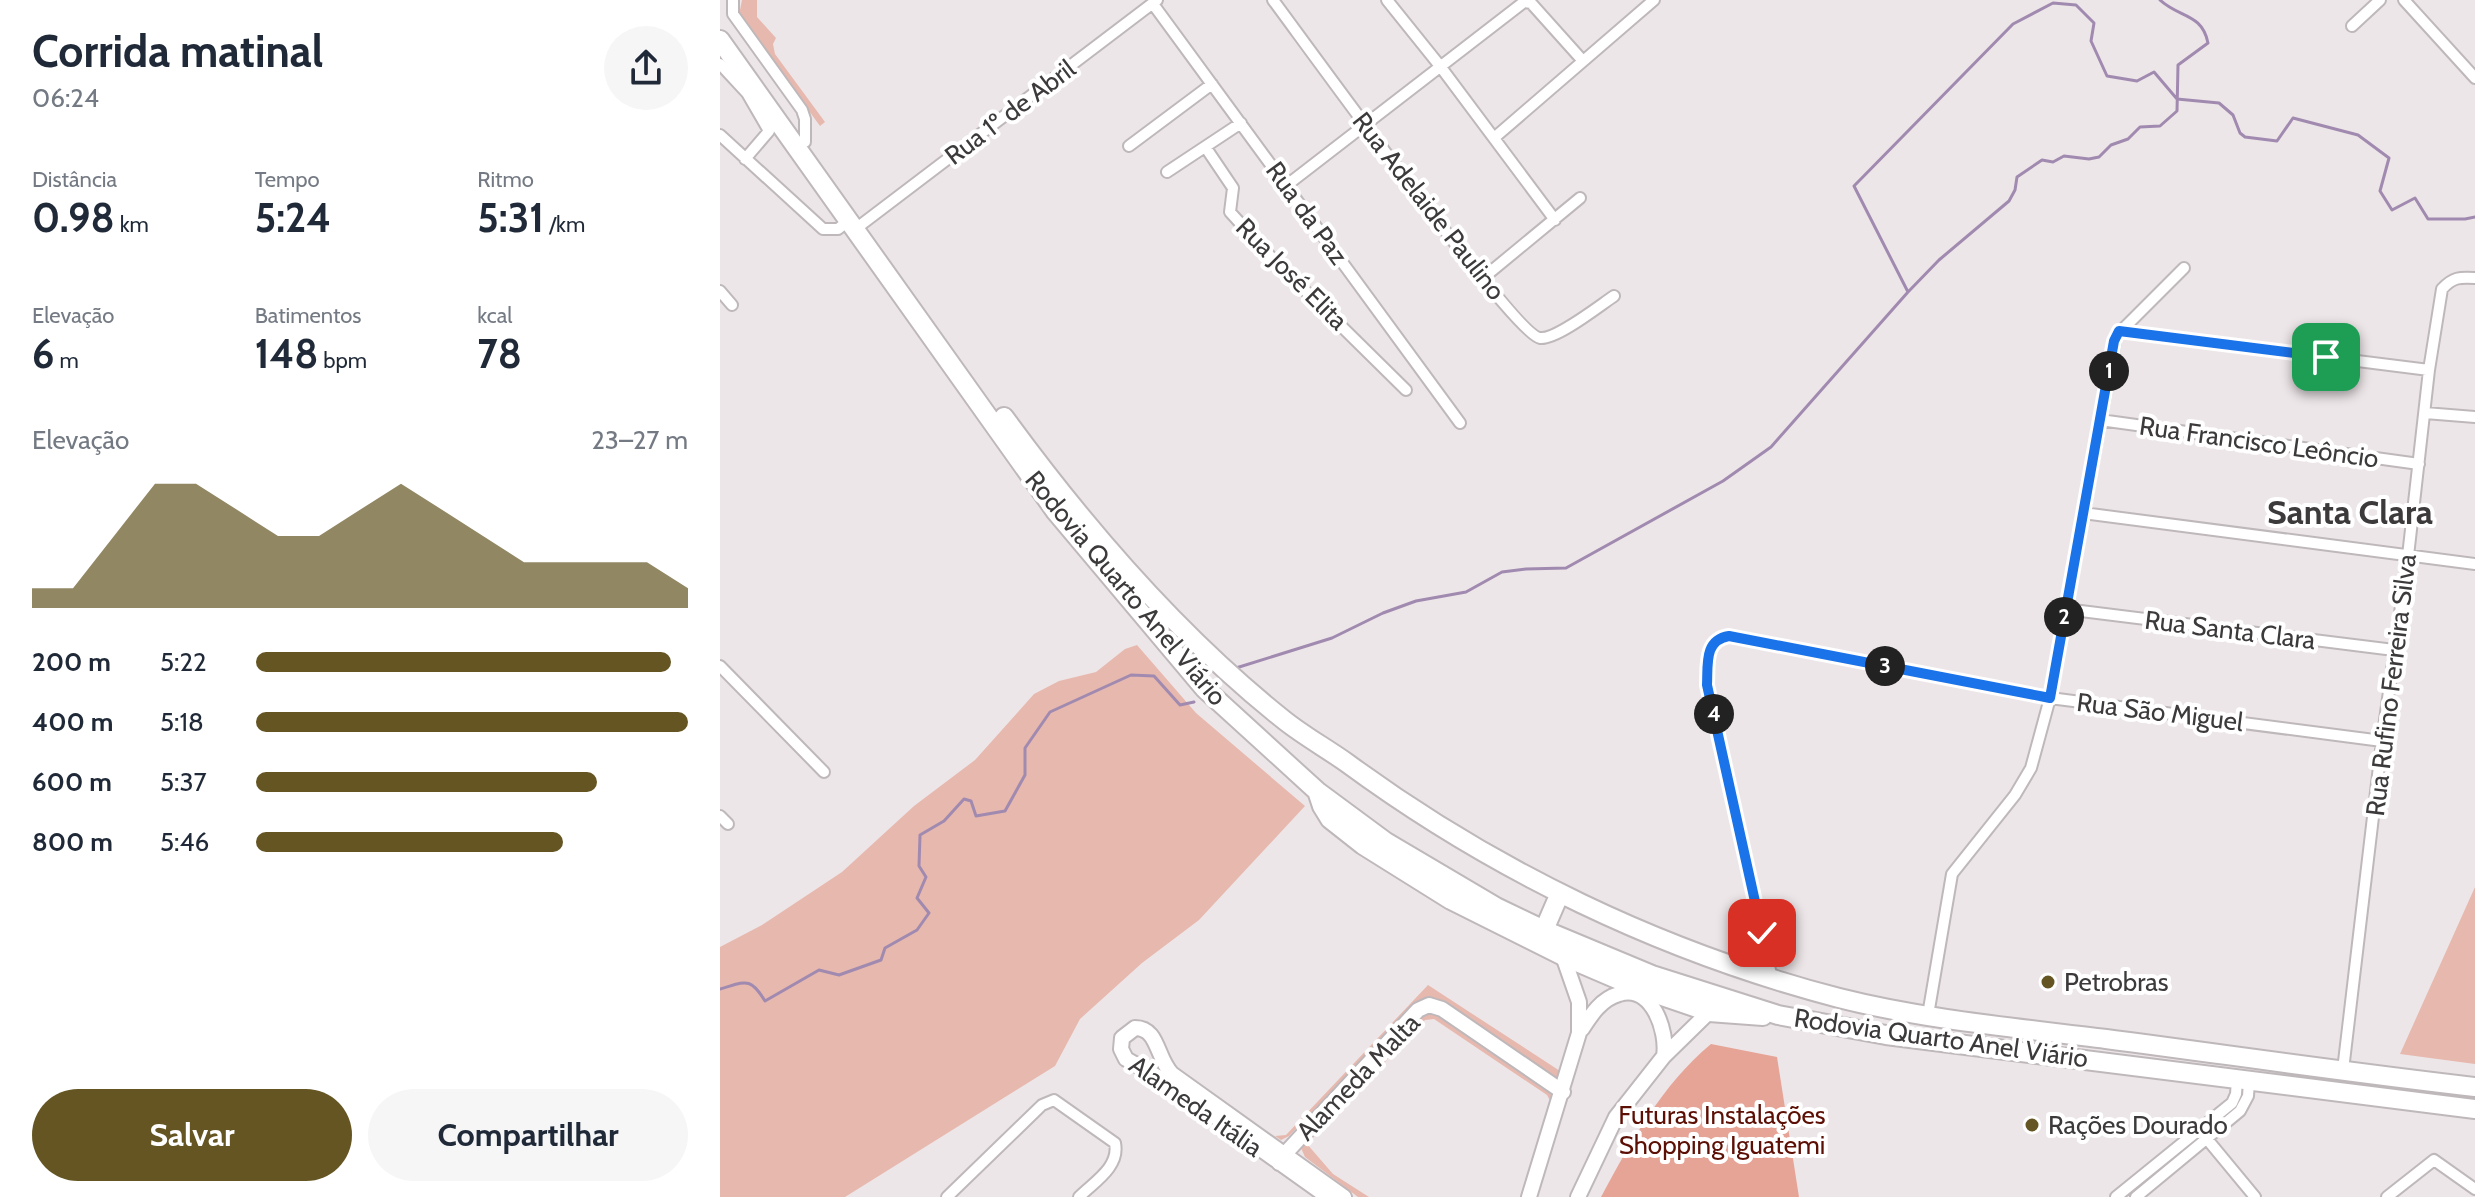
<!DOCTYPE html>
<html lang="pt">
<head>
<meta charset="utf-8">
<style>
  :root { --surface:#fff; --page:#f6f6f7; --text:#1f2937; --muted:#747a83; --accent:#645522 }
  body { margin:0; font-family:Cabin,sans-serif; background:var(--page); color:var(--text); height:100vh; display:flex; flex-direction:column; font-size:30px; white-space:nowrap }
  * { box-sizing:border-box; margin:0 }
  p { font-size:26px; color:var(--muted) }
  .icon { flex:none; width:44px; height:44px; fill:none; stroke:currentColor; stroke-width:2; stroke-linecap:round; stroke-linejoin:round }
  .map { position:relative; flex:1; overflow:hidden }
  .side { display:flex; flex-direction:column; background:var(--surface); width:720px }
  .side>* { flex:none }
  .pin { position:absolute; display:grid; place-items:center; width:68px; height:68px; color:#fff; margin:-34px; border-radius:16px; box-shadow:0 4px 12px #0006 }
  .km { position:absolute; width:40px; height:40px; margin:-20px; border-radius:50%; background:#222; color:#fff; font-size:22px; line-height:40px; text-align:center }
  .round { display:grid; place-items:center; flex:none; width:84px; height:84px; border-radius:42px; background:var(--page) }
  .head { display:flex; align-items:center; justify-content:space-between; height:136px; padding:0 32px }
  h1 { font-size:44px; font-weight:800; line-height:60px }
  .metrics { display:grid; grid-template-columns:repeat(3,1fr); gap:12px; height:136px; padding:8px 32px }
  .metrics div { display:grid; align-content:center }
  .metrics b { font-size:40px; font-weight:800 }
  .metrics small { font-size:22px; font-weight:400 }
  .metrics p { font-size:22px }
  .chart { height:224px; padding:16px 32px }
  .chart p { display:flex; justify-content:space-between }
  .chart svg { width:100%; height:144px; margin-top:8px; fill:var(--accent); opacity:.7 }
  .cta { display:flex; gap:16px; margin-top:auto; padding:16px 32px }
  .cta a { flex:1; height:92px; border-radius:48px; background:var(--accent); color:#fff; font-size:32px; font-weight:800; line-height:92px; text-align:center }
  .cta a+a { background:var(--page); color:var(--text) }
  ul { padding:0 32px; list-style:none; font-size:26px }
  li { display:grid; grid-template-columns:128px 96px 1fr; align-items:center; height:60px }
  li i { height:20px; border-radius:10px; background:var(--accent) }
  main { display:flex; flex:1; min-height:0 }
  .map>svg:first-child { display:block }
</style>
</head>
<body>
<main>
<section class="side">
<div class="head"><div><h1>Corrida matinal</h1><p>06:24</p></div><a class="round"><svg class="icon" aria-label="share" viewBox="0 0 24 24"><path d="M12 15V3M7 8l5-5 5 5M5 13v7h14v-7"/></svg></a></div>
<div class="metrics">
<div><p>Distância</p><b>0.98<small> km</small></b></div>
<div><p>Tempo</p><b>5:24</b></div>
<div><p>Ritmo</p><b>5:31<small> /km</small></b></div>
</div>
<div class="metrics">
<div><p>Elevação</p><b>6<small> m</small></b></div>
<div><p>Batimentos</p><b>148<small> bpm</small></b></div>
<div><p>kcal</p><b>78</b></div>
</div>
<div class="chart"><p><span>Elevação</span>23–27 m</p>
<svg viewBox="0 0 160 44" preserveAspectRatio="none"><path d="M0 44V38L10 38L20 22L30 6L40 6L50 14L60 22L70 22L80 14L90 6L100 14L110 22L120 30L130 30L140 30L150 30L160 38V44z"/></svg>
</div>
<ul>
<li><b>200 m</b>5:22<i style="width:96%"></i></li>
<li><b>400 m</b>5:18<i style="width:100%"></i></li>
<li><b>600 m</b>5:37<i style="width:79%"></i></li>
<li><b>800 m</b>5:46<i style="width:71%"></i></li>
</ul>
<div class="cta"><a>Salvar</a><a>Compartilhar</a></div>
</section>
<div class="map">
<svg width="1755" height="1197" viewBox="0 0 1755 1197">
  <rect width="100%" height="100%" fill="#ede6e8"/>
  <path fill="#e7b8ae" d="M22,0H37V17L56,38L53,44L55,54L105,122L100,126L19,15Z
    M417,645L476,713L585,806L479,920L422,963L360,1019L335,1066L125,1197H0V947L42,925L122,872L194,806L255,760L314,694L339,681L376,672L405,649Z
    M1755,887V1064L1680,1054Z
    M708,985L840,1071L837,1080H833L724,1005L695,1006L569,1136L561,1140L555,1136L566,1135Z
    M708,1012L719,1014L832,1092L835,1098L832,1104L827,1095L714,1019L705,1020L587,1144L613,1174L649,1197H638L585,1157L581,1148L583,1143L701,1015Z"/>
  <path fill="#e6a497" d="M991,1044L1057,1057L1079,1197H881C911,1141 942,1085 991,1044Z"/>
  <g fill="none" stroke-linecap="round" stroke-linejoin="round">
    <path stroke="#a18ab0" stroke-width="3" d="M1188,292L1134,186L1293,24L1333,3L1356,5L1374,23L1371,41L1387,76L1417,81L1434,72L1457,99L1499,103L1513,115L1520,133L1525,137L1557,141L1573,118L1638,135L1669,158L1660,191L1672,210L1695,198L1708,219H1745L1755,217
      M516,668L612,638L663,613L696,601L746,592L782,572L806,569L846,568L1003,481L1051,447L1188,292L1219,260L1289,201L1295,190L1297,177L1322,160L1333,162L1344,156L1369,159L1379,157L1391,145L1408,139L1420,127L1440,126L1457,111L1458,65L1488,43C1482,13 1459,18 1440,0
      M0,989C25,982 30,976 45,1001L99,970L119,975L161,960L165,948L197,930L209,913L197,898L206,877L199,866L200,835L224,821L244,799L251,801L256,816L285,811L305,775V748L330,712L411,675L434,676L460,705L474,702"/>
    <defs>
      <path id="street" d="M13,0V14L82,110L85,119V142
        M553,0C583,40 796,336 820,338C836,340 879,306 894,296
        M667,0L720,66L835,220
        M1684,0L1755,78
        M433,4L740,423
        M1632,26L1660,0
        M0,64L27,93L49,131L25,159
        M0,135L103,229H118L128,221
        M774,138L934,0
        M409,146L492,84
        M486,148L513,188L510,212L550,256L686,390
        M447,172L521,123
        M567,185L804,2L811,3L863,61
        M142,224L437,0
        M763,278L860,198
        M0,291L12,305
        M1399,331L1709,370
        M1705,413L1755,417
        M1380,420L1699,464
        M1363,513L1755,564
        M1345,609L1674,650
        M0,666L104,772
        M0,816L8,824
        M1052,979L987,685C988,664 984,640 1009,636L1330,698L1662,741
        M1208,1015L1232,874L1295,795L1311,768L1330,698L1396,336L1464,268
        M1623,1070L1662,741L1688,556L1709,370L1722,289C1733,277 1740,277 1755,278
        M1487,1139L1535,1197
        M227,1197L322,1105L334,1100L395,1143C400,1167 374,1182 359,1197
        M1396,1197L1512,1103L1516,1094L1517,1080
        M1416,1197L1520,1111L1528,1096L1529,1082
        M1667,1197L1714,1160L1755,1189"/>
      <path id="secondary" d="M862,1029C871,1015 881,999 899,994C932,983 948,1032 944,1056
        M559,1163L563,1156L698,1010L709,1005L722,1009L843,1092
        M608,1197L445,1081L406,1059L401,1049L402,1038L415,1028C439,1028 436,1058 452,1074L624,1197
        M809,1197L859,1033V1002L843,956
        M858,1197L896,1117L944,1056L989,1012"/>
      <path id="highway" d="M0,40L336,512L484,688L597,791L666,842L776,907L824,930L932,975L1058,1015L1166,1035L1755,1109
        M284,417C365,528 457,635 564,720C584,736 606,748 627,763C774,871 942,952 1119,998C1206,1020 1298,1028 1386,1039C1509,1055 1632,1073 1755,1087
        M597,791L602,806L610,819L643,845L731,900L843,956L913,986L989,1012L1043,1016
        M824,930L840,893"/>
    </defs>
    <use href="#street" stroke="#bfb8bb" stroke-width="14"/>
    <use href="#secondary" stroke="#bfb8bb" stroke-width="18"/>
    <use href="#highway" stroke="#bfb8bb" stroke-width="22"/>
    <use href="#street" stroke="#fff" stroke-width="10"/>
    <use href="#secondary" stroke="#fff" stroke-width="14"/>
    <use href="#highway" stroke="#fff" stroke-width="18"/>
  </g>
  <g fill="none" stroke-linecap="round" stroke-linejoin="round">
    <defs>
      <path id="route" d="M1042,933L987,685C988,664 984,640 1009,636L1330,698L1394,341L1399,331L1606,357"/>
    </defs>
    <use href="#route" stroke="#fff" stroke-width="16"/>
    <use href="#route" stroke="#1a73e8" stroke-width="10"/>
  </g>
  <g fill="#645522" stroke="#fff" stroke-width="3">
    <circle cx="1328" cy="982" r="8"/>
    <circle cx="1312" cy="1125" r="8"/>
  </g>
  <g text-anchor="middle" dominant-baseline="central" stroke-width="8" stroke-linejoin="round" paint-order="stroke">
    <g font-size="26" fill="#3c3a3b" stroke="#fff">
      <text transform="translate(290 112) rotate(-37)">Rua 1º de Abril</text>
      <text transform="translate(709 206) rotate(52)">Rua Adelaide Paulino</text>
      <text transform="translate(587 213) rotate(54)">Rua da Paz</text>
      <text transform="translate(572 274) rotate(45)">Rua José Elita</text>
      <text transform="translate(1539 442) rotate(8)">Rua Francisco Leôncio</text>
      <text transform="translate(406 588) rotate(50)">Rodovia Quarto Anel Viário</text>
      <text transform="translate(1510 630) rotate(7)">Rua Santa Clara</text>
      <text transform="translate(1671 685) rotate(-83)">Rua Rufino Ferreira Silva</text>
      <text transform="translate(1440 712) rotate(7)">Rua São Miguel</text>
      <text transform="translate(1221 1038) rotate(8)">Rodovia Quarto Anel Viário</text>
      <text transform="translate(638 1077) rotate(-46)">Alameda Malta</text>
      <text transform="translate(476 1106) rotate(35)">Alameda Itália</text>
    </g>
    <g font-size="26" fill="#3c3a3b" stroke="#fff" text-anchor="start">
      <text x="1344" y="982">Petrobras</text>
      <text x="1328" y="1125">Rações Dourado</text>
    </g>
    <g font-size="26" fill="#5c0f04" stroke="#fff">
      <text x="1002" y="1115">Futuras Instalações<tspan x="1002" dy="30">Shopping Iguatemi</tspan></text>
    </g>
    <g font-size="34" font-weight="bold" fill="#3c3a3b" stroke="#fff">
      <text x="1630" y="512">Santa Clara</text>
    </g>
  </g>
</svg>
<div class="pin" style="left:1606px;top:357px;background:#1e9e55"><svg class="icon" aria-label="arrive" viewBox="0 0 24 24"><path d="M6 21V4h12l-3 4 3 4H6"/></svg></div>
<div class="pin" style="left:1042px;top:933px;background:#d93025"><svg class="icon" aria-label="check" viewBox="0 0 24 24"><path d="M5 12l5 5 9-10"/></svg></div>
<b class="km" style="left:1389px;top:371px">1</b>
<b class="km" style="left:1344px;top:617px">2</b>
<b class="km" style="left:1165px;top:666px">3</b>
<b class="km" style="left:994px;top:714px">4</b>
</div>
</main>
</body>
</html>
